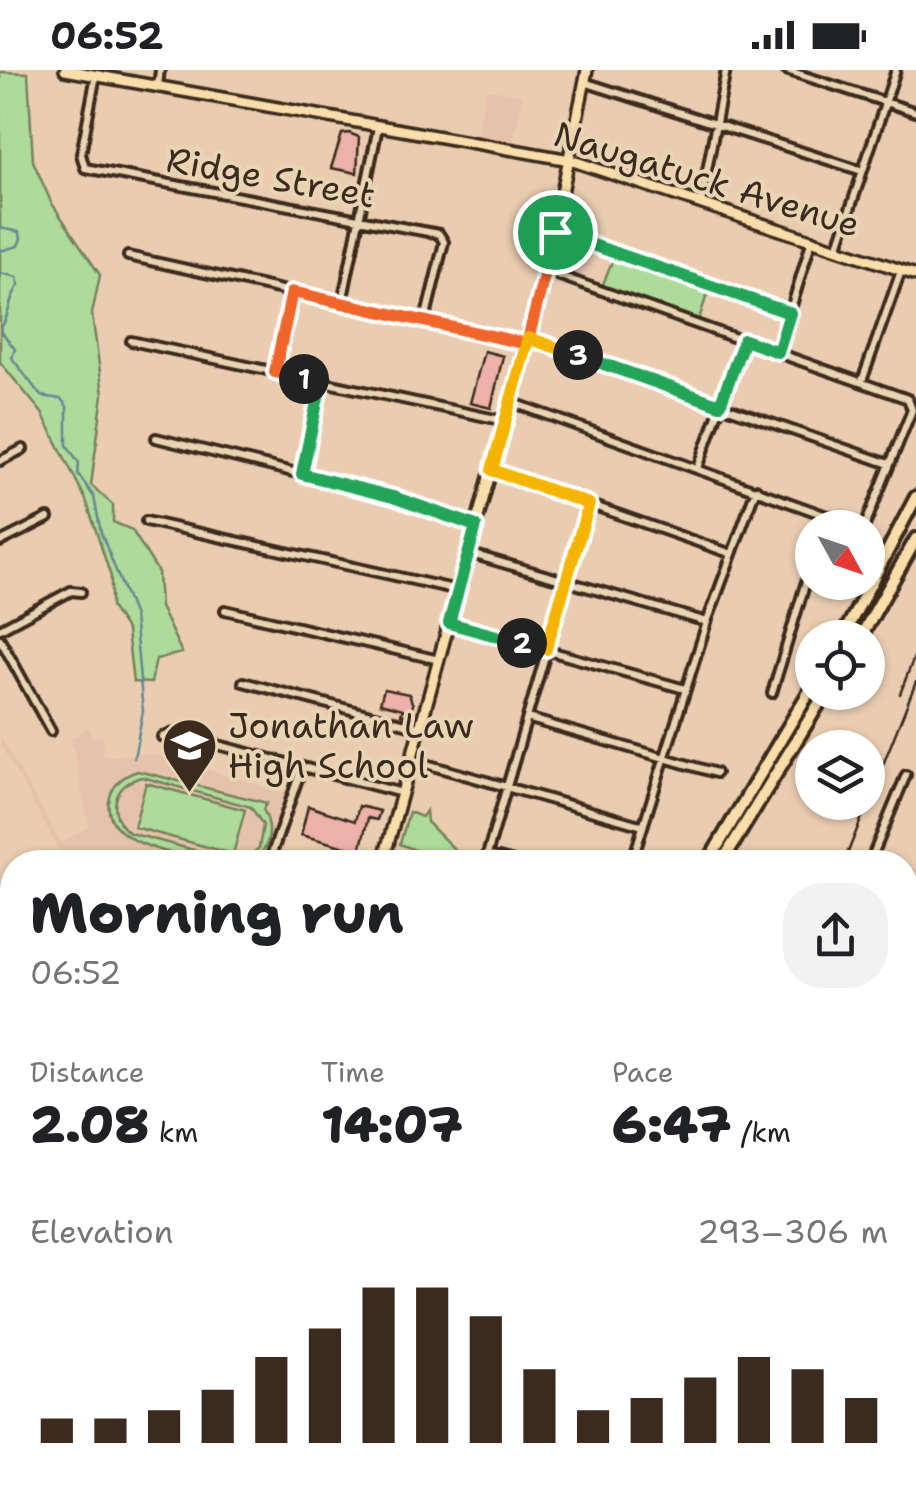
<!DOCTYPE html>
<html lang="en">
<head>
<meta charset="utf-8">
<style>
  :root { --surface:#fff; --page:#f2f2f2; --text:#202124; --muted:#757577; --accent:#3b2a1e }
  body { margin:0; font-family:"Shantell Sans",sans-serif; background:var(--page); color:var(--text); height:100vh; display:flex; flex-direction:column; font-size:38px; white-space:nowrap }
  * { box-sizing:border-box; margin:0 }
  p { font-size:32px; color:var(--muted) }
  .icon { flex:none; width:55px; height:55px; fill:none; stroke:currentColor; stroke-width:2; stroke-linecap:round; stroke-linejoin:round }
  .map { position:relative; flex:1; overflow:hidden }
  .details { position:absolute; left:0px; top:780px; width:918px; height:642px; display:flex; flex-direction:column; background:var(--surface); border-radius:40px 40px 0 0; box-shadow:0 2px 8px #0004 }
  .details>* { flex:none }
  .needle { width:65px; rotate:130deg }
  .controls { position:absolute; left:795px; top:440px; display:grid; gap:20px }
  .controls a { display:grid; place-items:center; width:90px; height:90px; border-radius:50%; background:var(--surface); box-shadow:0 2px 8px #0004; font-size:50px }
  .pin { position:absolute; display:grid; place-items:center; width:85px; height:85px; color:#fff; margin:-42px; border:5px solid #fff; border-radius:50%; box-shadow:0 2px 10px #0007 }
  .km { position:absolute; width:50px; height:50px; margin:-25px; border-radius:50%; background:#222; color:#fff; font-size:28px; line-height:50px; text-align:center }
  .round { display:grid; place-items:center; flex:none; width:105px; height:105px; border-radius:40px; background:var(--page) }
  .overview { display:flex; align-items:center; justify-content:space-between; height:170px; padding:0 30px }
  h1 { font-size:55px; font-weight:800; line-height:75px }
  .figures { display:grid; grid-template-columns:repeat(3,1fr); gap:15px; height:170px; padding:10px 30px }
  .figures div { display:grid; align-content:center }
  .figures b { font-size:50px; font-weight:800 }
  .figures small { font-size:28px; font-weight:400 }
  .figures p { font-size:28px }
  .chart { height:280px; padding:20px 30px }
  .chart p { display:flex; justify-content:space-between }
  .chart svg { width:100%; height:180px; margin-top:10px; stroke:var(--accent); stroke-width:6 }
  .status { display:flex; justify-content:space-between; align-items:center; height:70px; padding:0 50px; background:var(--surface); direction:ltr }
  .status svg { height:28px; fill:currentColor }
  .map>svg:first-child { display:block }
</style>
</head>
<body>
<div class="status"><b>06:52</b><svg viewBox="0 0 49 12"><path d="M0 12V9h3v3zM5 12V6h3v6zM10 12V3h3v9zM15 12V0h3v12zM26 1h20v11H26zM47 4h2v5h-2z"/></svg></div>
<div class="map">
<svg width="916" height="1422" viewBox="0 0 916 1422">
  <rect width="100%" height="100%" fill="#eacdb1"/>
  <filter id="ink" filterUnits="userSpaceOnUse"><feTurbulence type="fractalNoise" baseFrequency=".01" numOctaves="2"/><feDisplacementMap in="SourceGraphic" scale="20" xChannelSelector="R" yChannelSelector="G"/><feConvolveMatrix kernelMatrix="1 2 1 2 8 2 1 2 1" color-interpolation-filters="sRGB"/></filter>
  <g filter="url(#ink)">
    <path fill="#e7c2ab" d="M486,19L523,25L513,73L476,66Z
      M91,657V666L104,667L103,686L154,684L289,724L296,702L301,703L281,792H66L0,674V665L61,773L89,757L71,667Z
      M12,832V1068L0,1065V834Z
      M12,1181V1375L0,1368V1182Z
      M135,1410H244L241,1422H145L148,1414Z"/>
    <path fill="#aedb9a" stroke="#74825c" stroke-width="2.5" fill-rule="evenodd" d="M0,2L28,3L33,91L51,132L100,205L92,244L103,324L91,415L113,435V452L132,460L158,502L160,537L182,583L156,589L151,613L133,612L127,561L111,537V507L86,430L42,343L0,292Z
      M614,186L709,219L698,252L602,217Z
      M138,701L267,733L263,739C274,760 270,779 251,792C216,793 94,782 110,727C114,713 124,705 138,701ZM142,707L251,737L263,755L259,778L245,789L231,790L130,763C106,745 112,714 142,707Z
      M146,713L245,740L233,784L134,757Z
      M426,741L427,752L457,782L476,786V792H427L423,783L400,774L409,742L422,747Z"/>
    <path fill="#80c8e1" stroke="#648993" stroke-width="2.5" d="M435,1410H508L519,1422H433Z"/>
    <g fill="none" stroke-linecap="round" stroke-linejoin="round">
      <path stroke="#648993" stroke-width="2.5" d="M0,158L19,162L21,168L18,176L0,181
        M0,203L17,207L19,215C8,229 11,243 1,258
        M0,260L15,279L12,288L41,326L61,329L67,336V375L79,393L78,404L94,427L101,463L134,546L143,641L134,688"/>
    </g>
    <path fill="#ecb1a8" stroke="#3b2a1e" stroke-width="2.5" d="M349,63L359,67L357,103L331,98L342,64Z
      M484,281L503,286L491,338L470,333Z
      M384,619L409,624L413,635L409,647L401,644L403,639L380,633Z
      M308,736L355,751L359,736L380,741L377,750L368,748L360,781L301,765Z"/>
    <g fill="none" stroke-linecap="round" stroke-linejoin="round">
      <defs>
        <path id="minor" d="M786,0L916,42
          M96,5L81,84L85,98L439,164L444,172L425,250
          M584,12L862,101
          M158,16L160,0
          M701,132L726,0
          M555,162L790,243
          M838,176L896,0
          M128,186L526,274
          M546,201L908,329L912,340L864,458
          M342,233L378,57
          M528,268L889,394
          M131,271L505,351
          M778,282L812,169
          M275,302L292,222
          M862,311L901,201
          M511,332L860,458
          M156,368L393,427L475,456
          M0,391L23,379
          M698,398L744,270
          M491,400L732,484
          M302,404L321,313
          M146,451L458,520
          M825,458L829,446
          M0,472L48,448
          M468,483L707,552
          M225,540L439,590
          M449,553L685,619
          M0,559L71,521L81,522
          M0,569L51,661
          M243,612L421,658
          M772,623L812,492
          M527,648L716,703
          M162,667L172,663L402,723
          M412,690L643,756
          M269,792L302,697
          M514,792L487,785L589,435
          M632,792L707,552L756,419
          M870,792L906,705
          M905,911L916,915
          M905,1017L916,1021
          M0,1074L12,1077
          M905,1096L916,1067
          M905,1110L916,1114
          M905,1185L916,1189
          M905,1275L916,1279
          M905,1368L916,1373
          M715,1410L718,1422
          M57,1422L59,1410"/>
        <path id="major" d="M65,0L570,90L916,205
          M383,792L546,201L587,0
          M225,1422L227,1410"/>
        <path id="highway" d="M842,568L916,427
          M860,568L916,469
          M708,792L812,617
          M722,792L826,622
          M653,1410L657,1422
          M672,1410L677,1422"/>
      </defs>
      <use href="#minor" stroke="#3b2a1e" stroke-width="14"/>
      <use href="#major" stroke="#3b2a1e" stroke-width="16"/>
      <use href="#highway" stroke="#3b2a1e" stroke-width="18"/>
      <use href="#minor" stroke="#e9d4b3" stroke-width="6"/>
      <use href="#major" stroke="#f9deab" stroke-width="9"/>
      <use href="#highway" stroke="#f9deab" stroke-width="10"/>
      <path stroke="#3b2a1e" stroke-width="2.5" d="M900,624L916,582
        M844,792L916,612
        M594,1422L599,1410"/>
    </g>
  </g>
  <g fill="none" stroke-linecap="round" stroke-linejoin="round" filter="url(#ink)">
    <defs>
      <path id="split-1" d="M304,309L275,302L292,222L527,274L555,162"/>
      <path id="split-2" d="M304,309L321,313L302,404L393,427L476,456L449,553L522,573"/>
      <path id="split-3" d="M522,573L546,579L589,434L492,400L528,268L578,285"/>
      <path id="split-4" d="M555,162L790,243L778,282L744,270L720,335L578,285"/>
    </defs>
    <use href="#split-1" stroke="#fff" stroke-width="20"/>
    <use href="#split-2" stroke="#fff" stroke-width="20"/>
    <use href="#split-3" stroke="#fff" stroke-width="20"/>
    <use href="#split-4" stroke="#fff" stroke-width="20"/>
    <use href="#split-1" stroke="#f0652b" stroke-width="12"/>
    <use href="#split-2" stroke="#22a559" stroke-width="12"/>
    <use href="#split-3" stroke="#f5b400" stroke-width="12"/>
    <use href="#split-4" stroke="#22a559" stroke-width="12"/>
  </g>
  <defs>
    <symbol id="school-pin" viewBox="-11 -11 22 30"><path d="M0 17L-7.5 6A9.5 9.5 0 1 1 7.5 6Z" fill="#3b2a1e" stroke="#e9d4b3"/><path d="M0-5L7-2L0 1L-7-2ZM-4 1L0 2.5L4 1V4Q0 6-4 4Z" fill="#fff"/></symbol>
  </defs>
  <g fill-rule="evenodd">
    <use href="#school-pin" x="158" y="644" width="63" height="86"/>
  </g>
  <g text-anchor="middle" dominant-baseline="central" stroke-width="8" stroke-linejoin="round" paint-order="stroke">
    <g font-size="35" fill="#3b2a1e" stroke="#e9d4b3">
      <text transform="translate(271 107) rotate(10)">Ridge Street</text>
      <text transform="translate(707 109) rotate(17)">Naugatuck Avenue</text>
    </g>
    <g font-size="35" fill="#3b2a1e" stroke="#e9d4b3" text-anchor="start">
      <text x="228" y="655">Jonathan Law<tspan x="228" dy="40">High School</tspan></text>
    </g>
  </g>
</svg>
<div class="controls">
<a><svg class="needle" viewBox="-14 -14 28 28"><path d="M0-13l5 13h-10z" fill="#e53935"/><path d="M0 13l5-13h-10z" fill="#757577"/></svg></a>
<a><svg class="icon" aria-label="locate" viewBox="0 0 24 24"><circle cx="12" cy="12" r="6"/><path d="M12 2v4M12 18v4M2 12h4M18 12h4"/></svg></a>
<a><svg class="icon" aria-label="layers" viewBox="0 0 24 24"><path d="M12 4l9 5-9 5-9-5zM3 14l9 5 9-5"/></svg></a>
</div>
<div class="pin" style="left:555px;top:162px;background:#1e9e55"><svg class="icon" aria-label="arrive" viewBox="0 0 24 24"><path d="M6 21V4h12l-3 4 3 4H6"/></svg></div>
<b class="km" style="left:304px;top:309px">1</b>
<b class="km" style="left:522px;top:573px">2</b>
<b class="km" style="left:578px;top:285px">3</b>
<section class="details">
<div class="overview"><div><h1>Morning run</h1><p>06:52</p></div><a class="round"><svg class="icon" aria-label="share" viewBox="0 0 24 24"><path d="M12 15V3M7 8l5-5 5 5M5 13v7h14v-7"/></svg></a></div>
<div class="figures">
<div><p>Distance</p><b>2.08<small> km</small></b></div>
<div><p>Time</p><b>14:07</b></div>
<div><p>Pace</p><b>6:47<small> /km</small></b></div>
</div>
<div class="chart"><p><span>Elevation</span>293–306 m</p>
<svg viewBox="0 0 160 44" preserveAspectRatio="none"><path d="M5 44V38M15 44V38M25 44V36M35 44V31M45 44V23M55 44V16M65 44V6M75 44V6M85 44V13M95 44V26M105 44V36M115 44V33M125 44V28M135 44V23M145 44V26M155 44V33"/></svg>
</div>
</section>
</div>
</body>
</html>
